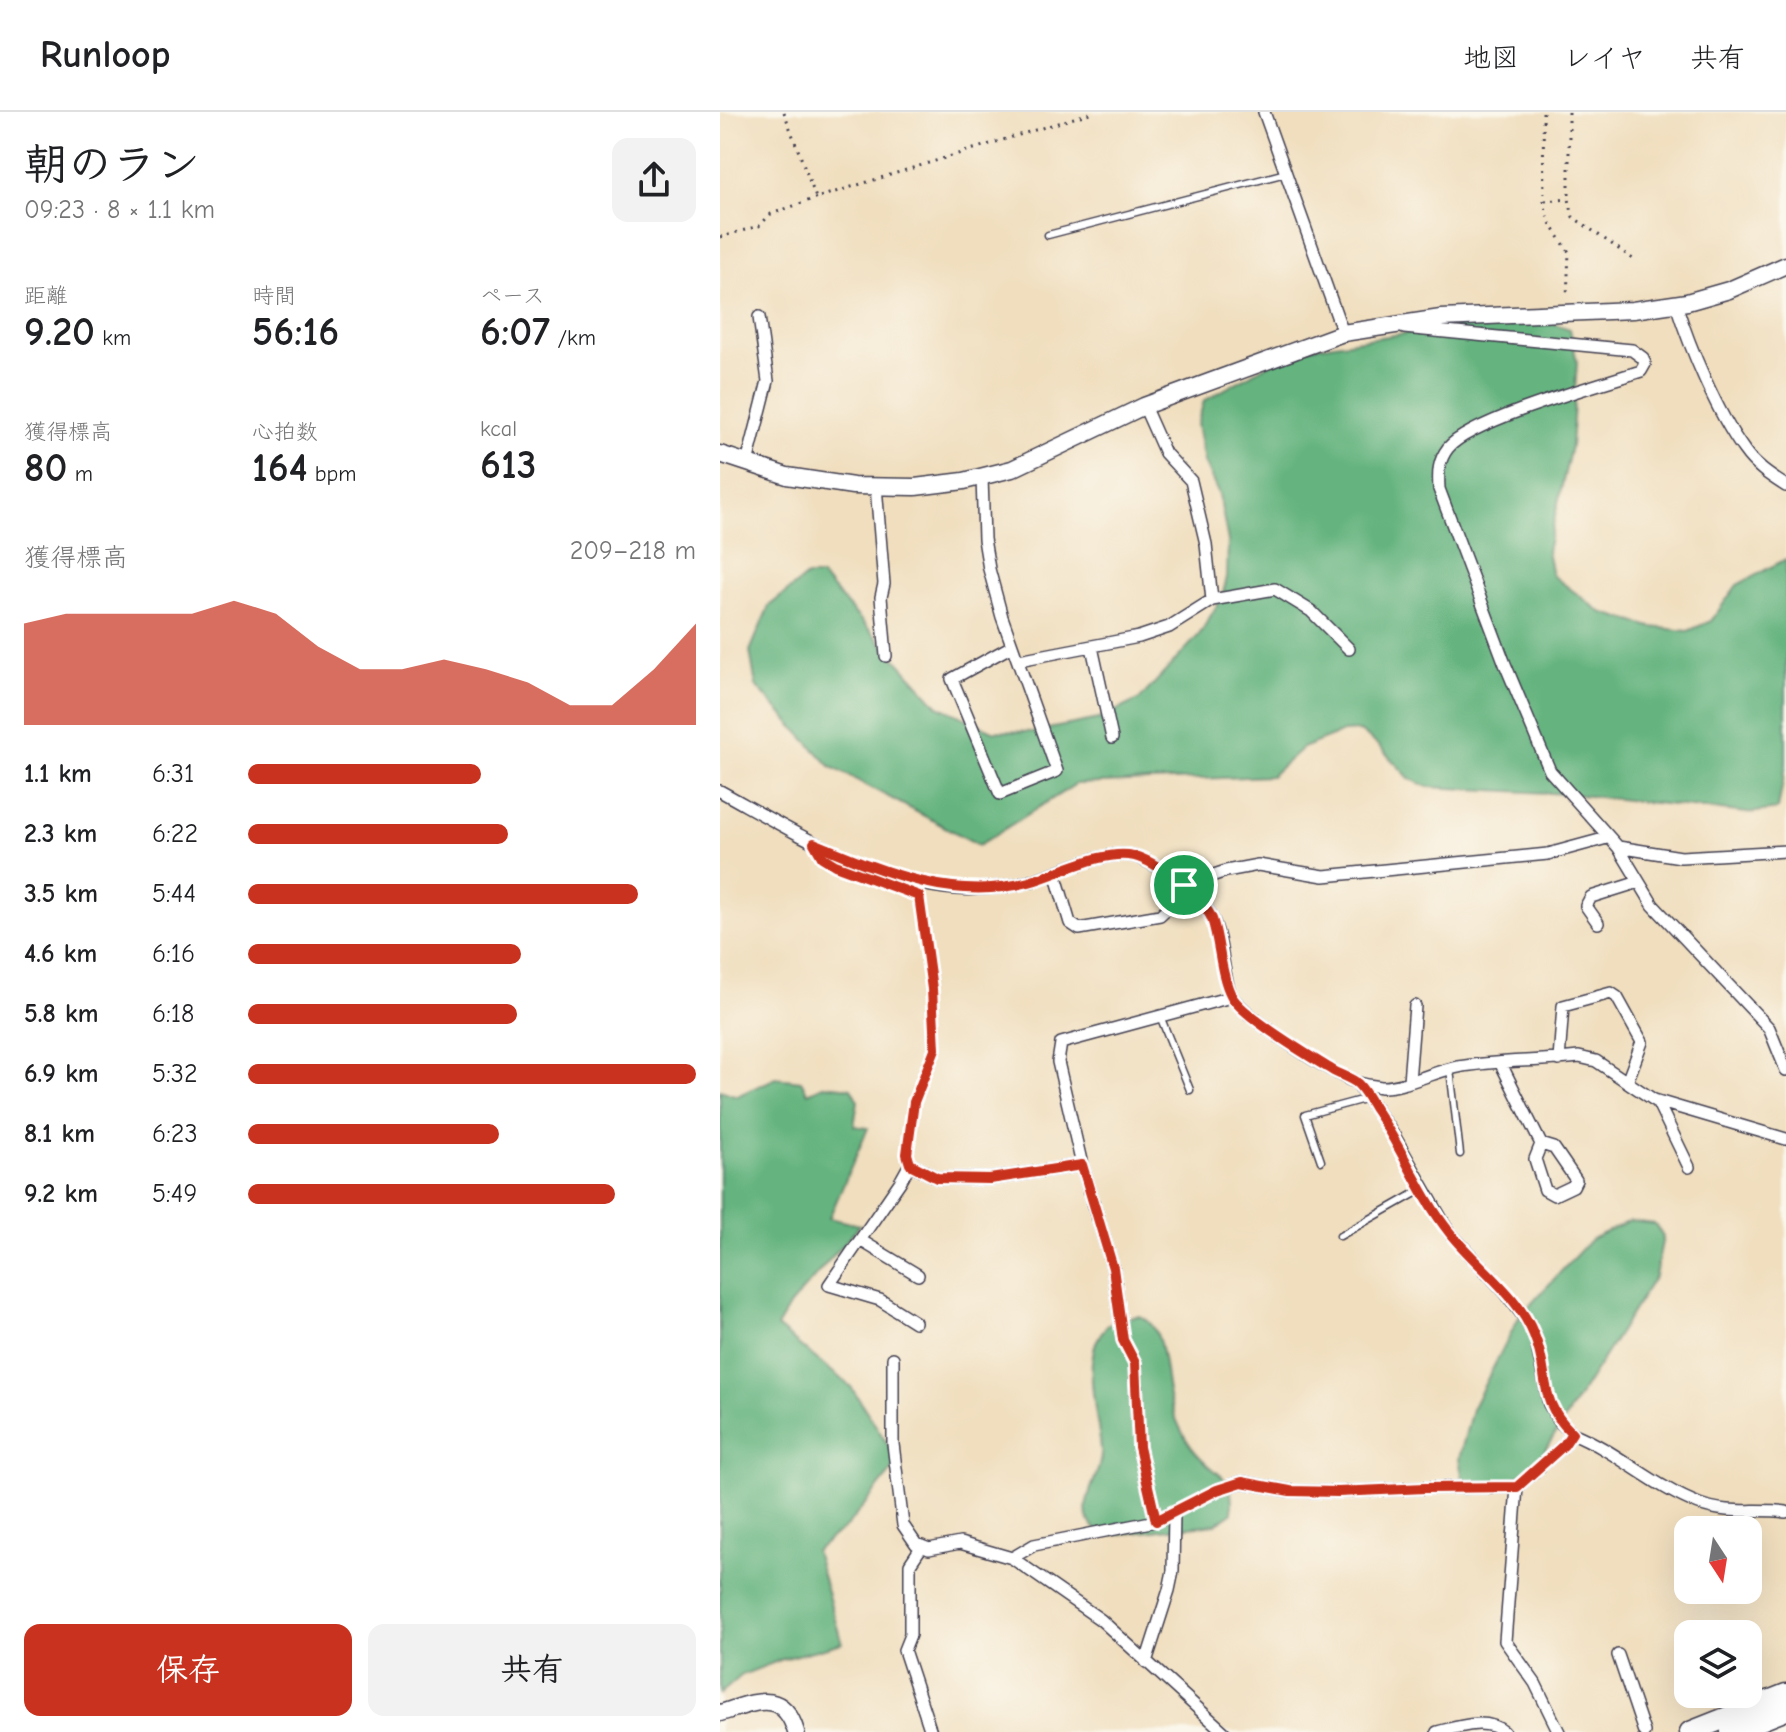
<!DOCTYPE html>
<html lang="ja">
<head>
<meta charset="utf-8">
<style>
  :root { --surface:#fff; --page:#f2f2f2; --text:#202124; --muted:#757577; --line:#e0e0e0; --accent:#c8321e }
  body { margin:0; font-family:"Comic Neue","Klee One",sans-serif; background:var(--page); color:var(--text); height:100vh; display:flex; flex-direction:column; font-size:30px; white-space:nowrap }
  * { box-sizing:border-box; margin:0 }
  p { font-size:26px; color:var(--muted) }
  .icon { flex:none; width:44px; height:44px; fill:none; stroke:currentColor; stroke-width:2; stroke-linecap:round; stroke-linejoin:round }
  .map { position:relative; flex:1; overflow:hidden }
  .drawer { display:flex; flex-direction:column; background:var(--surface); width:720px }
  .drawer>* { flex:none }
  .needle { width:52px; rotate:168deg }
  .fabs { position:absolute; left:954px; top:1404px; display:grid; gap:16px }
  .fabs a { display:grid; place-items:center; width:88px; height:88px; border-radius:16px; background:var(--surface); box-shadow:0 8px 32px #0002; font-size:40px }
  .pin { position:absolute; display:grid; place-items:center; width:68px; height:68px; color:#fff; margin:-34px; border:4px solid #fff; border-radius:50%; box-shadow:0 2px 8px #0007 }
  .round { display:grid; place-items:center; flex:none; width:84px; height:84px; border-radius:16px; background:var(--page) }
  .headline { display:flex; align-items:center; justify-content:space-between; height:136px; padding:0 24px }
  h1 { font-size:44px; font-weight:700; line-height:60px }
  .stats { display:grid; grid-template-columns:repeat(3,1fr); gap:12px; height:136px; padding:8px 24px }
  .stats div { display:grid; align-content:center }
  .stats b { font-size:40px; font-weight:700 }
  .stats small { font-size:22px; font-weight:400 }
  .stats p { font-size:22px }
  .chart { height:224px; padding:16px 24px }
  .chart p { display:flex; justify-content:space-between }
  .chart svg { width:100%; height:144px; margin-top:8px; fill:var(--accent); opacity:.7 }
  .action { display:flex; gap:16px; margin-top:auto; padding:16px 24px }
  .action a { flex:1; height:92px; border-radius:16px; background:var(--accent); color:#fff; font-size:32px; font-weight:700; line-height:92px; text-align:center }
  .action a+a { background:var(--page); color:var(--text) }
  ul { padding:0 24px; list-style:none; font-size:26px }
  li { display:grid; grid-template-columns:128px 96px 1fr; align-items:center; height:60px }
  li i { height:20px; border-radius:10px; background:var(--accent) }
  header { display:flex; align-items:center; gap:48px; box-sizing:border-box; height:112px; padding:0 40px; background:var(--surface); border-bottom:2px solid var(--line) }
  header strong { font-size:38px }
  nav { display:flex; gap:44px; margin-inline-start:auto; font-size:28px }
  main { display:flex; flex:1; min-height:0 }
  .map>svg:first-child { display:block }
</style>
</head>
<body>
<header>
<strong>Runloop</strong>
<nav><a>地図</a><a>レイヤ</a><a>共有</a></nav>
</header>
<main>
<section class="drawer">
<div class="headline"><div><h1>朝のラン</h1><p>09:23 · 8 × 1.1 km</p></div><a class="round"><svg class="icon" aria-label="share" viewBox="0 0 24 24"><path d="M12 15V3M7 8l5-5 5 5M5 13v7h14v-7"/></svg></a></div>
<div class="stats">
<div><p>距離</p><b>9.20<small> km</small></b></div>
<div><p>時間</p><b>56:16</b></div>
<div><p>ペース</p><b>6:07<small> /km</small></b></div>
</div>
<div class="stats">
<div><p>獲得標高</p><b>80<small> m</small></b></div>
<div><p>心拍数</p><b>164<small> bpm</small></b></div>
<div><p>kcal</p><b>613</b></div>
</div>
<div class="chart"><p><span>獲得標高</span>209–218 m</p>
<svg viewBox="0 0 160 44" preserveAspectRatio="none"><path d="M0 44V13L10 10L20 10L30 10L40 10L50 6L60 10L70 20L80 27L90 27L100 24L110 27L120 31L130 38L140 38L150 27L160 13V44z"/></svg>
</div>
<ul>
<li><b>1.1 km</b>6:31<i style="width:52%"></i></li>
<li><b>2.3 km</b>6:22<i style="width:58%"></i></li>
<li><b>3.5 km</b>5:44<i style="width:87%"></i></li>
<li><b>4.6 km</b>6:16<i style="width:61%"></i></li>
<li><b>5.8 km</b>6:18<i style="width:60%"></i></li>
<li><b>6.9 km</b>5:32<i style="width:100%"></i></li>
<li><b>8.1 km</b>6:23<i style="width:56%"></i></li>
<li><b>9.2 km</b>5:49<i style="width:82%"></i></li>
</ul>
<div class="action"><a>保存</a><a>共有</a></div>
</section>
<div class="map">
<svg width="1066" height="1620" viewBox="0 0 1066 1620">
  <rect width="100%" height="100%" fill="#fbf7ec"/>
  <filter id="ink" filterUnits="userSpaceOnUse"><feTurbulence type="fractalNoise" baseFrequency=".0125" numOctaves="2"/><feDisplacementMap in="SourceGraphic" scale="16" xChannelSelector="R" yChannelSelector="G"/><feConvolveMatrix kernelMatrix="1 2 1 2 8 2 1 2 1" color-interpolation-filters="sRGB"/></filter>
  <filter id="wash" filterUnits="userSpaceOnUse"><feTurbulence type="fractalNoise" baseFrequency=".006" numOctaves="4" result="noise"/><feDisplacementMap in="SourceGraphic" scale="32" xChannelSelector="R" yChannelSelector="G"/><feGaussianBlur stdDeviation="1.8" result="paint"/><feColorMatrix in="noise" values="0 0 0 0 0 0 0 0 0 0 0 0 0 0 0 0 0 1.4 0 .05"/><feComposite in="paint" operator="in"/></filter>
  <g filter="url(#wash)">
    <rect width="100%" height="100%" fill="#f0debe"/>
    <path fill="#65b47f" stroke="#446b5d" stroke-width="2" d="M749,212H835L850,217L857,250L851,334L827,439L832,463L881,500L931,515L968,519L991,509L1017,473L1066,447V652L1058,697L1028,701L850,682L708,675L690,667L659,634L640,619L623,620L582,636L551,664L356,672L259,733L110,654L36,574L30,539L49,494L87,464H101L218,594L273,619L312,620L379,607L420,587L479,523L502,485L507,465L508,429L499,383L484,350L477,313L484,289L574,238Z
      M56,966L81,969L88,981L105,973L131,976L138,989L134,1014L148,1016L109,1106L140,1113L70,1193L57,1215L131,1275L179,1350L128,1413L95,1439L122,1531L63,1547L22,1563L0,1582V978L17,984Z
      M910,1109L935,1112L943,1125L935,1164L815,1354L784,1373L751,1382L743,1368L739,1347L752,1297L799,1205L871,1127Z
      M418,1204C448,1211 442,1267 451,1292C457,1312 466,1331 481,1346C504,1370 513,1362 512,1401L496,1412L386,1424C343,1402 384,1368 381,1337C378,1302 355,1231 394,1209C400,1206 411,1205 418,1204Z"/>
  </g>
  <g filter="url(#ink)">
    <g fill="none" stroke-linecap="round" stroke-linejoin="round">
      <defs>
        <path id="lane" d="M328,123L566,61
          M440,904L470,978
          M730,957L740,1042
          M601,1049L585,1003L648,986
          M620,1124L703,1077"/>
        <path id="street" d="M544,0L623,221
          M956,192C970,236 997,301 1024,338C1035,354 1050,364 1066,374
          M684,216L912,238L923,246L925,252L921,259C881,272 751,308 728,336C718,349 718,361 719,377L785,552L830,659L898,735L933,793L1049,916L1066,958
          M424,294L445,341L471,369L486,432L492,488
          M27,351L48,269L39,205
          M262,365L264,427L269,457L282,505L337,659L280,682L232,567L292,534
          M156,374L164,472L161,485L166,544
          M372,535L392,626
          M299,548L419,525L449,515L492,488L555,477L591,499L629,537
          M0,679C71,718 174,783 258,777C275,776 295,774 311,769C337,761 391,735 417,745C440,754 480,782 491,804C503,827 502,857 510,881C517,901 615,964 638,971C645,973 654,974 662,975C682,976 715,959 738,955C777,948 819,950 859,945L876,949L934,988L1066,1027
          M898,735L961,745L1066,739
          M335,761L350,811L359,817L440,803L459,785L464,773L506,759L538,753L604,764L828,742L887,726
          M878,811L866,794L871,785L919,770
          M839,948L843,894L891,881L897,885L922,930L907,970
          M781,952L821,1032L834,1036L856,1068L853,1074L834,1083L825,1078L815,1047L821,1032
          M689,969L695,894
          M637,971L675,1025L729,1120L785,1180L807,1209L815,1224L829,1292L839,1309L852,1321C897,1339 934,1375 979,1392C1010,1403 1035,1396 1066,1400
          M937,989L969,1055
          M140,1128L198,1163
          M195,1210L160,1188L109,1173L180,1070L190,1052L217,1066L270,1067L362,1053
          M173,1246V1332L183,1413L196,1432L209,1437L240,1431L292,1446L381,1508L504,1620
          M797,1375L785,1529L815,1571L839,1620
          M436,1409L419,1335L415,1251L403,1228L393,1156L362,1053L338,950L341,931L511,885
          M202,1434L190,1452V1523L184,1538L211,1620
          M292,1446L314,1433L436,1409L497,1378L522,1370L570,1379L618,1380L705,1376L797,1375L844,1333L852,1321
          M898,1543L924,1620
          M426,1550L449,1478L453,1459L454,1401
          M717,1620C738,1615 766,1605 784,1620"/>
        <path id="secondary" d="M0,342L67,364L133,374L195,375L244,369L292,357L424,294L623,221L721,206L913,198L967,190L1009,178L1066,153
          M0,1601C34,1591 63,1575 76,1620"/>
        <path id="highway" d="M970,1620L1066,1582
          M1011,1620L1066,1598"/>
      </defs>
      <use href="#lane" stroke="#413e4f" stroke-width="9"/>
      <use href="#street" stroke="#413e4f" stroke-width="14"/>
      <use href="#secondary" stroke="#413e4f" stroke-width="19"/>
      <use href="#highway" stroke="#413e4f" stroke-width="23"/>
      <path stroke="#413e4f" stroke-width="3" stroke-dasharray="2 6" stroke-linecap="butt" d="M64,0L96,86L373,0
        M823,0L824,89L828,108L849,140L847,185
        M849,0V87L853,105L913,147
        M825,89L849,87
        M0,125L39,114L51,102L96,86
        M188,1040L199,974L211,952L215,937L212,877L203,822L202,789L198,783"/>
      <use href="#lane" stroke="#fff" stroke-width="6"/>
      <use href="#street" stroke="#fff" stroke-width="11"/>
      <use href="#secondary" stroke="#fff" stroke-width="16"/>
      <use href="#highway" stroke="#fff" stroke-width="20"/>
    </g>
  </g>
  <g fill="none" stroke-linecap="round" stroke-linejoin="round" filter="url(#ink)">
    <defs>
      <path id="route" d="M94,731C164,760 233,790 309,770C338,762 384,737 414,744C436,749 484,786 492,807C500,830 500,862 511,883C520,903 591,945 612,958C620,963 632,966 638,972C645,979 650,989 655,997C683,1037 700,1084 730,1121C757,1155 798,1182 814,1223C831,1263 816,1287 852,1321L844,1333L797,1375L705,1376L618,1380L570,1379L522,1370L497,1378L436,1409L419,1335L415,1251L403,1228L393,1156L362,1053L270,1067L217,1066L190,1052L187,1042L194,990L215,937L212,877L199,784L115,753L102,745Z"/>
    </defs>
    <use href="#route" stroke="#fff" stroke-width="16"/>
    <use href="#route" stroke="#c8321e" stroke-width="10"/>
  </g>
</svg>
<div class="fabs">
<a><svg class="needle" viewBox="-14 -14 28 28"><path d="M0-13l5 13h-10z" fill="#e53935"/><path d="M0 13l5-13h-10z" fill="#757577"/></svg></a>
<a><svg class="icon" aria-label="layers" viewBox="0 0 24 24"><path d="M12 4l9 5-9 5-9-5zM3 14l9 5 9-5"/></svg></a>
</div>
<div class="pin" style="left:464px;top:773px;background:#1e9e55"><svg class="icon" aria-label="arrive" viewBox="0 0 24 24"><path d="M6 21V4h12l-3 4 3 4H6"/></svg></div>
</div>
</main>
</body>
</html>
